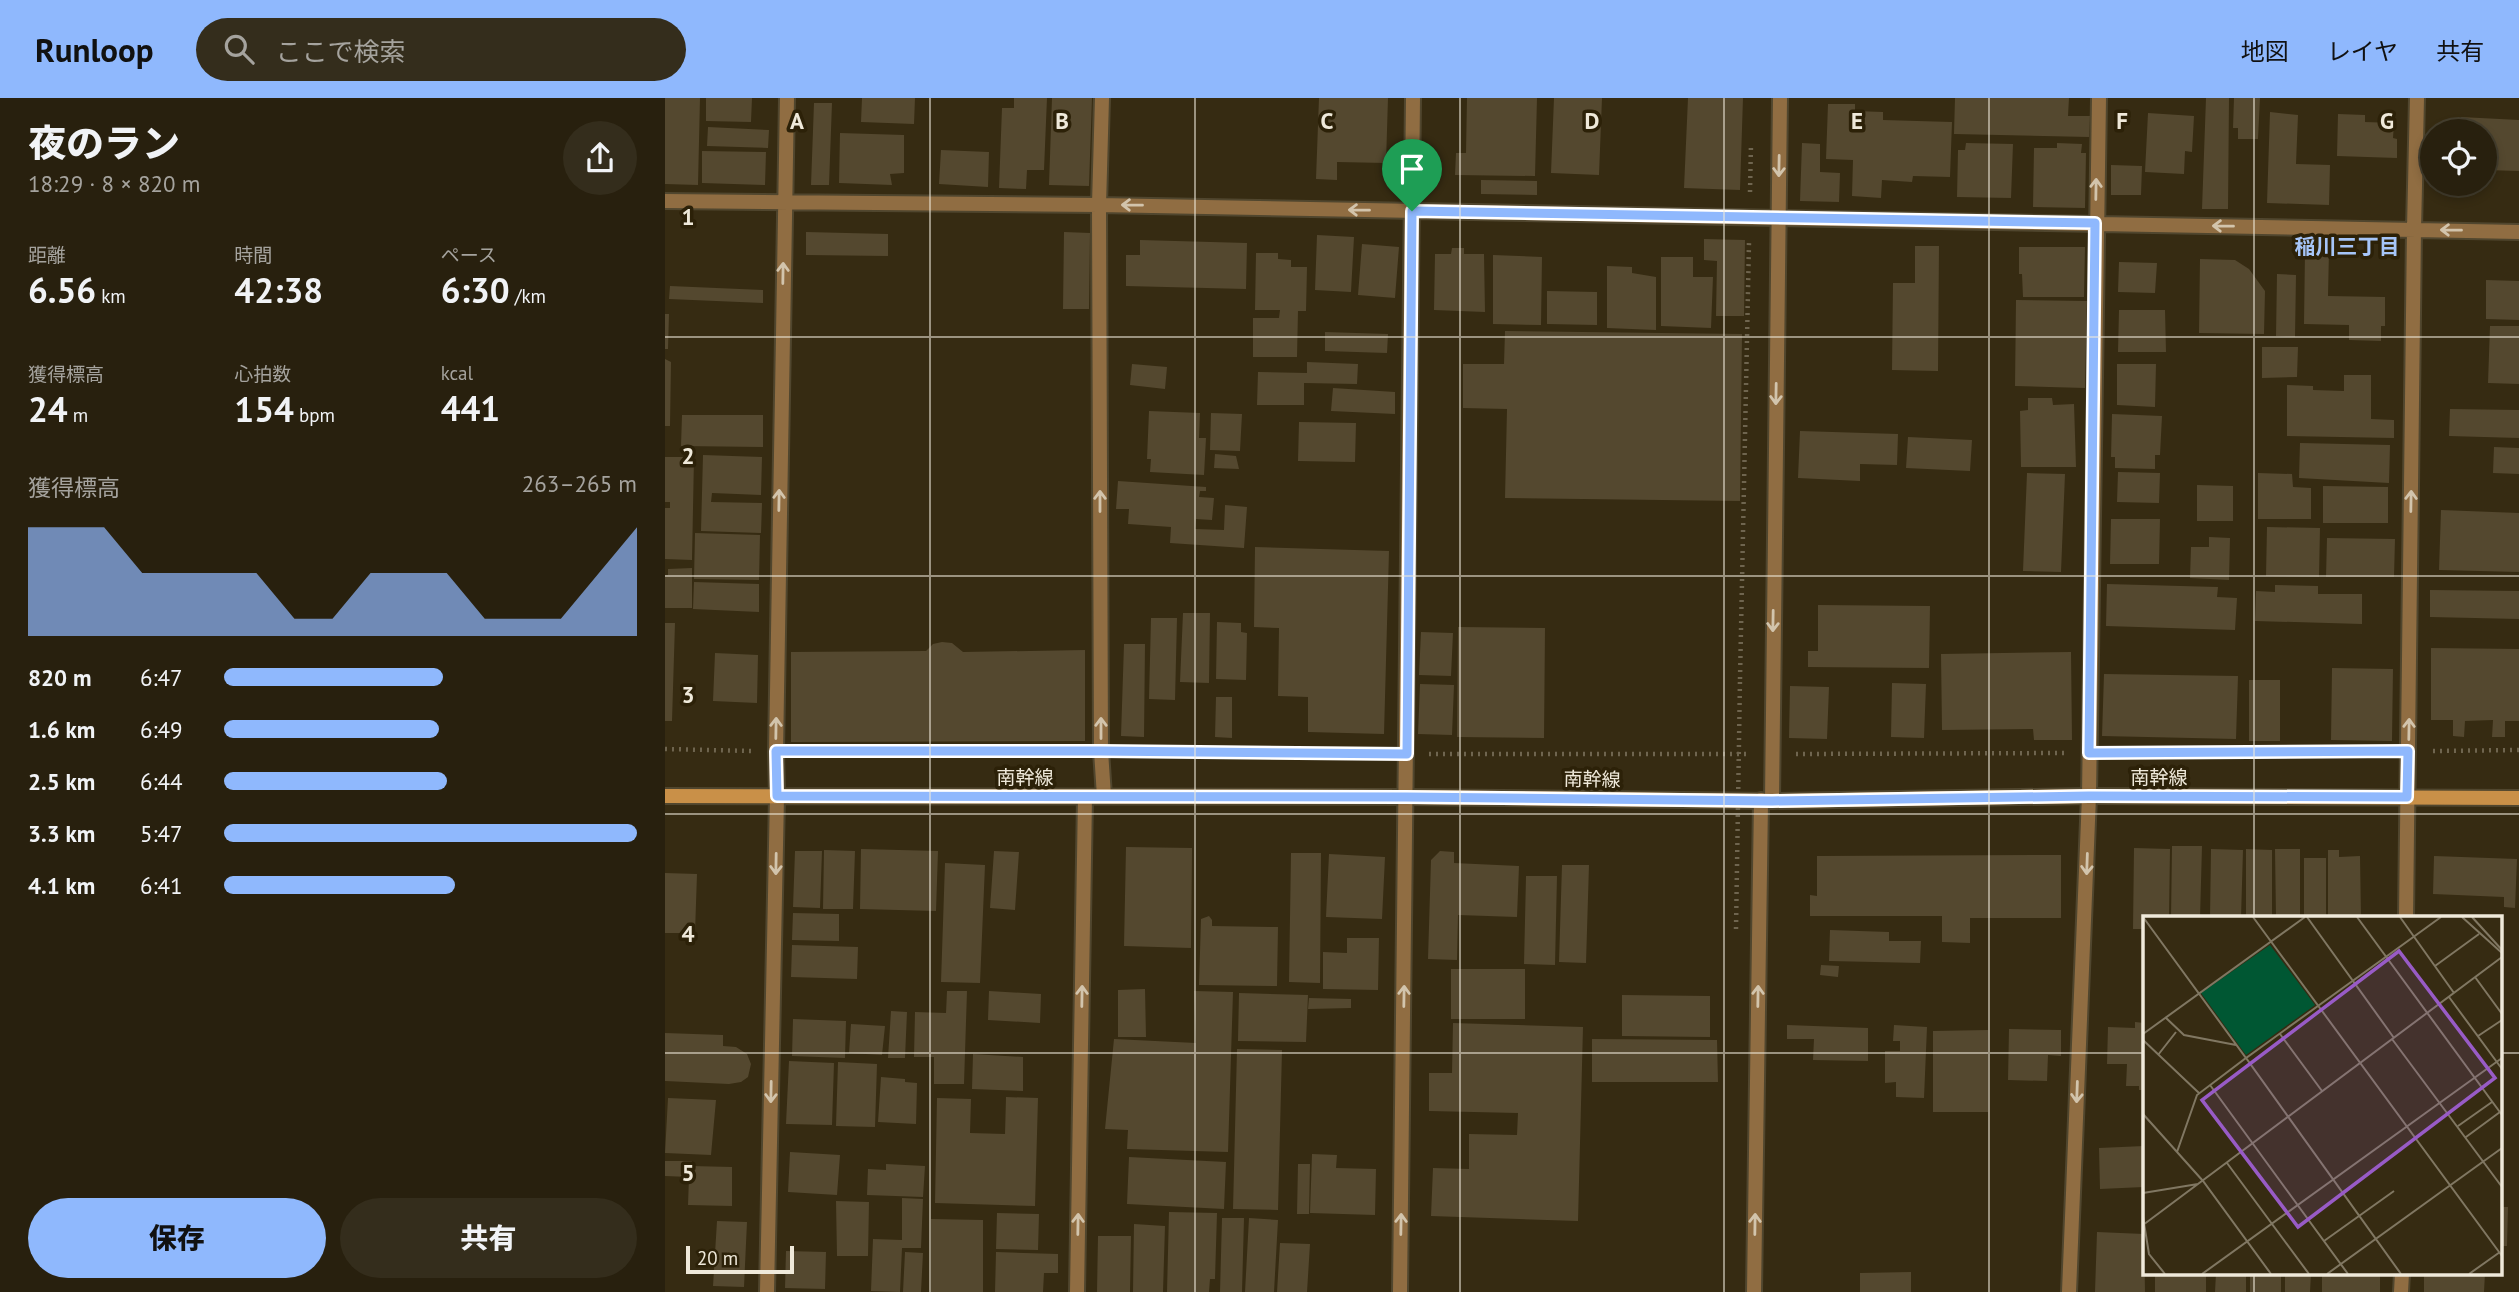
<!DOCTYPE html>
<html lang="ja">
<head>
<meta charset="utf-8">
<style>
  :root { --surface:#28200e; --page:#342d1c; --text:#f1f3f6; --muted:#a5a39e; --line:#443e2e; --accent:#8fb8fd }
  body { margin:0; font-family:"PT Sans","Noto Sans JP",sans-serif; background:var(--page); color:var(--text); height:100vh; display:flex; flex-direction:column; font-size:26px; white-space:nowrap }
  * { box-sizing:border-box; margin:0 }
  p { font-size:23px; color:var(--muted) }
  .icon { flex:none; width:38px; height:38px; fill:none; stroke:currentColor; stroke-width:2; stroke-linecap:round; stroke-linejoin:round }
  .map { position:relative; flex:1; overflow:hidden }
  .details { display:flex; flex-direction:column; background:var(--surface); width:665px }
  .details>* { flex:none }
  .tools { position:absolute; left:1755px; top:21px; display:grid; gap:14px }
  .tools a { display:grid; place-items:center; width:77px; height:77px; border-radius:50%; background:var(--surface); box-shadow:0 4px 10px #0003,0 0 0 2px var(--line); font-size:35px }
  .scale { position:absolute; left:21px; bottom:18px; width:108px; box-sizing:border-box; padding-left:7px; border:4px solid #efe9da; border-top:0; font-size:19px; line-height:24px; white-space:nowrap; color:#efe9da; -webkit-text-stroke:5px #2c2108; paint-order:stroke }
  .pin { position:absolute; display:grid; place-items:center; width:60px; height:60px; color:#fff; margin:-72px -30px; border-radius:50% 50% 50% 0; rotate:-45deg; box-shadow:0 0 7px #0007 }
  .pin .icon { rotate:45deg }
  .round { display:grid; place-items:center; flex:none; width:74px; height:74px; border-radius:37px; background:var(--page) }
  .headline { display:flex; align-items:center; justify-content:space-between; height:119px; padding:0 28px }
  h1 { font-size:38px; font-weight:800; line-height:52px }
  .figures { display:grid; grid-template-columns:repeat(3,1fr); gap:10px; height:119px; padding:7px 28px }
  .figures div { display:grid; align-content:center }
  .figures b { font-size:35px; font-weight:800 }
  .figures small { font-size:19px; font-weight:400 }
  .figures p { font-size:19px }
  .chart { height:196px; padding:14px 28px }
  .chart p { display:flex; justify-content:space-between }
  .chart svg { width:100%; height:126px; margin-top:7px; fill:var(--accent); opacity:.7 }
  .primary-button { display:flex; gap:14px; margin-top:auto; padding:14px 28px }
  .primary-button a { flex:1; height:80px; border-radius:42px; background:var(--accent); color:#111; font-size:28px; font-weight:800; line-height:80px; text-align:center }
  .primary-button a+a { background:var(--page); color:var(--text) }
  ul { padding:0 28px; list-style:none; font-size:23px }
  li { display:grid; grid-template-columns:112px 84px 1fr; align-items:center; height:52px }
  li i { height:18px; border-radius:9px; background:var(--accent) }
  header { display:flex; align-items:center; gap:42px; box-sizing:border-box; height:98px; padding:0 35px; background:var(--accent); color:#111 }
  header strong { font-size:33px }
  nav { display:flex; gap:38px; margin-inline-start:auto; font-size:24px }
  .search { width:490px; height:63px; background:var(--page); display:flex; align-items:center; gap:18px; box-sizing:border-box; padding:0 24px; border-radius:38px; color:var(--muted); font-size:26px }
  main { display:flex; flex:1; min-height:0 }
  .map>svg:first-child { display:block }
</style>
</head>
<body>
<header>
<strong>Runloop</strong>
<div class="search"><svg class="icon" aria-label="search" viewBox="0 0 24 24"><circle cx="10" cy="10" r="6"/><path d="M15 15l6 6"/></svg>ここで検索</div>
<nav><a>地図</a><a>レイヤ</a><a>共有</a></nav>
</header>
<main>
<section class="details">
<div class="headline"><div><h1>夜のラン</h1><p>18:29 · 8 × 820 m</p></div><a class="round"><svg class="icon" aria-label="share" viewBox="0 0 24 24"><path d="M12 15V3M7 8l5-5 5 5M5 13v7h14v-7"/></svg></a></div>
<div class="figures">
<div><p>距離</p><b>6.56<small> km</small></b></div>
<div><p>時間</p><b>42:38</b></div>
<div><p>ペース</p><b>6:30<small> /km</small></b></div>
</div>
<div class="figures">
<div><p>獲得標高</p><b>24<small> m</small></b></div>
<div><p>心拍数</p><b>154<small> bpm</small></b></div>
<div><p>kcal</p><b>441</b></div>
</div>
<div class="chart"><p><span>獲得標高</span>263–265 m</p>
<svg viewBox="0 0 160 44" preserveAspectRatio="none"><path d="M0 44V6L10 6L20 6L30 22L40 22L50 22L60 22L70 38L80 38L90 22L100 22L110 22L120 38L130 38L140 38L150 22L160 6V44z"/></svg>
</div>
<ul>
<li><b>820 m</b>6:47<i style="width:53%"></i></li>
<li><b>1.6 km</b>6:49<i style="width:52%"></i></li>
<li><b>2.5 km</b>6:44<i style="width:54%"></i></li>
<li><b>3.3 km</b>5:47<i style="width:100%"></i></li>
<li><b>4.1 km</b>6:41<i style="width:56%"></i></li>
</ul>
<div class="primary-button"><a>保存</a><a>共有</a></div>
</section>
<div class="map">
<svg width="1854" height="1194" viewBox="0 0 1854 1194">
  <rect width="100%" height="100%" fill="#362b12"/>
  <path fill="#54482f" d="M0,0H35L33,87L0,86Z
    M41,0H87L86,24L41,23Z
    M197,0H250L249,26L196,24Z
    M349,0H382L379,72H362L361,91L334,90L337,10H349Z
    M387,0H427L424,88L384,87Z
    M654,0H723L721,65L672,64V82L651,81Z
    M802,0H872L870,78L790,77L791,55H801Z
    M889,0H937L934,77L886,75Z
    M1023,0H1078L1075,92L1019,90Z
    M1290,0H1404L1403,18H1425L1424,39L1289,36Z
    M1541,0H1564L1563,111H1537Z
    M1569,0H1595L1593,41H1573V30H1568Z
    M149,5H167L164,87H146Z
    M1163,6H1190V13L1218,14V22L1287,24L1285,79L1248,78L1247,84L1217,82L1216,100L1187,98L1188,62L1161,61Z
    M1605,14L1633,17L1631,66L1665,67L1664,107L1602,105Z
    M1483,15L1529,18L1527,54L1520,53L1519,76L1480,74Z
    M1673,16L1700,17V24L1729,25L1728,40L1732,41V60L1672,58Z
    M1796,19L1854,22V73L1820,72V33H1796Z
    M43,29L104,32L103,50L42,48Z
    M175,35L239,37V75L225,76L227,87L174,85Z
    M1137,45L1155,46V74L1175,75L1174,104L1135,103Z
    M1301,45L1348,46L1346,100L1292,99L1293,52H1300Z
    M1392,45L1417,46L1416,55H1421L1420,110L1368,109L1369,50H1392Z
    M276,52L324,54L323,89L274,86Z
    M37,53L101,54L100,87L37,85Z
    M1446,67L1477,68L1476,97H1446Z
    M816,82L872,83V97L816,96Z
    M141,134L223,136V158L141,157Z
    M399,134L425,135L424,211H398Z
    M652,137L689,139L686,194L650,192Z
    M1039,141L1080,142L1079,218H1051L1052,163L1039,162Z
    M475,142L582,145L581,191L461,188V157H475Z
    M697,146L734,149L730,200L693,197Z
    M1250,148H1274L1273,273L1227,272L1228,185H1250Z
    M1354,149H1420L1419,199H1358L1357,176H1354Z
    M787,150H799V156H819L820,214L769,212L770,156H786Z
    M1640,153H1664L1663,198L1720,199V228H1716V243L1684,242V227L1639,226Z
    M591,155H613V161L626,162V169H642L641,213H633L632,259H588V220H614L615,212H590Z
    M828,157L877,159L876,227L828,226Z
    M996,159H1028V179H1048L1046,230L996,228Z
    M1535,161L1570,162L1584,171L1600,193L1599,236L1534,235Z
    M1454,164L1492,165L1490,195L1453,194Z
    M942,168L967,169V175L991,179V232L942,230Z
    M1612,176L1631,177L1630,239L1611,238Z
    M1821,182L1854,183V222L1821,221Z
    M5,188L98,192V205L4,201Z
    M882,193L932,194V227L882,226Z
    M1351,202L1422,203L1420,290L1350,288Z
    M1454,212H1500L1501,254H1453Z
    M0,216H4L3,251H0Z
    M1825,228H1854V286L1823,285Z
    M840,233L1077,236L1075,403L840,400L842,311L798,310V266H839Z
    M660,234L723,236L722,255L660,253Z
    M1597,249H1633L1632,279L1597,280Z
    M0,261L6,264L5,328H0Z
    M642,264L693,266L692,286L639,285V307H592L593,274L642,275Z
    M467,266L502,269L500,291L465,287Z
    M1452,266H1491L1490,309L1452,307Z
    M1679,277H1706V321L1729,322V340L1622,338V287L1648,288V292L1679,293Z
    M668,290L730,294V316L666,313Z
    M1363,300H1387L1388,307L1409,306L1411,369H1356L1355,313L1363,312Z
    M1785,311L1854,312V340L1784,338Z
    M484,313L535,315L534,340H541L539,377L485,374L486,361H482Z
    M546,315L577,316L575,353L545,352Z
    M1447,316L1497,318L1495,357H1490V371L1450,370V359H1446Z
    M17,317H98V349L16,348Z
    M634,324L691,325L690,364L633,363Z
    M1135,333L1233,336L1232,367L1195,366V383L1133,380Z
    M1243,339L1307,342L1305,373L1241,370Z
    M1635,345L1725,347L1724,385L1634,380Z
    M1829,349L1854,350V376L1828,375Z
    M550,356L571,358L574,371L549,370Z
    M38,357L97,359L96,397L47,395L46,404L97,405L96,435L36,433Z
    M0,359H29L27,462L0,461V410H5V404H0Z
    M1453,374L1495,375L1494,405L1452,404Z
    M1362,375L1400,376L1396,474L1358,473Z
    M1593,375L1627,376L1628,389L1646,390V421H1593Z
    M453,383L541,389V393H535L534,399L549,400L547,422L531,421L530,431L559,432L560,407L582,409L579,450L505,445L506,429L463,426L464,411H451Z
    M1532,387L1568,388V423H1532Z
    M1658,388L1723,389V425H1658Z
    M1776,412L1854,415V474L1774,472Z
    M1446,421H1495L1494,466H1445Z
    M1602,429L1655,430L1654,479L1601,478Z
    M30,435L95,437L94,482L29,481Z
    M1544,439L1565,440L1564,482L1525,480L1526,449H1544Z
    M1662,440L1730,441L1729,479H1661Z
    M590,449L724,453L719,636L643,634V599L613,598L614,530L589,529Z
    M27,470V510H0V477H3V471Z
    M29,484L94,486V514L28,511Z
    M1442,486L1553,489L1552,499L1572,500L1570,532L1441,528Z
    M1610,487L1653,488V496H1697V526L1590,523L1591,493L1610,494Z
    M1765,492L1854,493V521L1765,519Z
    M1153,507L1265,508L1264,570L1143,569V553H1153Z
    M518,515H545L544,585L515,584Z
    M486,520H512L510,602L484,601Z
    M552,524L576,525V534L582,535L581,582L551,581Z
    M0,525H10L7,623H0Z
    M793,529L880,530L879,640L792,639Z
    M756,534L788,535L786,578L754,577Z
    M277,544L287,545L298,554L420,552V643L126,644V554L261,553L268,546Z
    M459,546H480L479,639L456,638Z
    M1766,550L1854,551V623H1840V639H1827L1828,622L1800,623L1799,639L1788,638V622H1766Z
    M1406,554L1407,642H1369L1368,631L1277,632L1276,556Z
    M50,555L93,557L92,605L48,603Z
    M1667,570L1728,571L1727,643L1666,642Z
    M1439,576L1573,578L1571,641L1437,638Z
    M1584,582H1615V643H1584Z
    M1227,585L1261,586L1259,640L1226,639Z
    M755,586L789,587L787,637L753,636Z
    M1125,588L1164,589L1162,641L1124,640Z
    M551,599H567V640L550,639Z
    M1507,748H1537L1535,820H1506Z
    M461,749L527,750L526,850L459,848Z
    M1469,750L1505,751L1504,820H1479V831H1468Z
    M196,751L273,753L271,813L195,811Z
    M1546,751L1578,752L1576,820H1545Z
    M1581,751L1607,752V820H1581Z
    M1610,751H1635V820H1611Z
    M159,752L190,753L188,811H158Z
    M1663,752H1674V759L1695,758L1696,820H1663Z
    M130,753H157L155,810L128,809Z
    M329,753L354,754L350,812L325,810Z
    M775,753L789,754V765L854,768L852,819L793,817L792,862L763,861L766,762Z
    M626,755H656L655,885L624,884Z
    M664,756L720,759L717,821L661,819Z
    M1396,757V820H1305V845L1277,844V818H1145V797L1152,798V758Z
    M1769,758L1852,761L1850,810L1839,809V799L1768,796Z
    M1639,760H1661V820H1639Z
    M280,765L320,767L315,885L276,884Z
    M897,767H924L921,865L894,864Z
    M0,775L32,776L30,835H0Z
    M861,778H892L890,867L859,866Z
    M128,815L174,816V843L127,842Z
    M544,818L547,822V828L613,829L612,888L534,887L536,821Z
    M1165,832L1224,834V843H1256L1255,865L1164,863Z
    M682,840H714L713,892L658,891V854L682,855Z
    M127,847L193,849L192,881L126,879Z
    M1156,867L1174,868L1173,879L1155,877Z
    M786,871H860V921H786Z
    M480,891L481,939H453V892Z
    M282,893H302L299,986H269V959H249L250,914L281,915Z
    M324,893L376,896L375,925L323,922Z
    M529,893L568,894L563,1054L462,1051L463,1032L440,1031L449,941L531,945Z
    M574,895L643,897L641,944L573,943Z
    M957,897L1045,898V939L957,938Z
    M644,900L686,901V910L643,911Z
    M226,913L242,914L240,960H223Z
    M128,921L181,923L180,960L127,958Z
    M1470,924L1479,925V992H1474V988H1461L1462,966H1442L1443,929L1470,930Z
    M788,925L918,929L913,1123L766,1118L768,1070L804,1071V1036L852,1037L853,1015L764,1013V975H787Z
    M186,926L220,928L217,957L184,955Z
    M1122,927L1203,930V963L1148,962L1149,941H1122Z
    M1229,927L1262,929L1259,1000L1231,999V984L1220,985V953H1235V943H1228Z
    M1344,931L1396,932V958L1383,957L1382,983L1343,982Z
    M1323,932V1014H1268V933Z
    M0,935L58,937V948L71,949L82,956L86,966L83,979L76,984L64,986L0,983Z
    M927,941L1052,942L1053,984H927Z
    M572,951L617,952L613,1112L568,1111Z
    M308,956L358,959V993L307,991Z
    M124,963L169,965L167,1027L121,1026Z
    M173,964L212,966L210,1029L171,1028Z
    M216,979L240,981V984L252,985L251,1026L213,1024Z
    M341,999L373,1000L370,1108L270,1105L272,1000L306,1001L305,1035L340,1036Z
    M3,1000L51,1002L46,1057L0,1055Z
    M1479,1048V1089L1435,1091L1434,1050Z
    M125,1054L175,1057L172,1097L123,1094Z
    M647,1056L672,1057L671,1070L711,1071L710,1117L645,1115Z
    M464,1059L561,1064L559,1111L462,1106Z
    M0,1063H27L26,1068L67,1069V1108L23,1107L24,1079L0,1078Z
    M221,1066L260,1068L258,1099L202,1097L203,1071L221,1072Z
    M633,1066H645L644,1116H632Z
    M237,1100L258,1101L256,1150H237L235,1194L206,1193L208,1141L237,1142Z
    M171,1103L204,1104L203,1158H172Z
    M1835,1109H1843L1842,1148H1835Z
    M504,1114L552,1115L550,1181H545L544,1194H502Z
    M332,1115L374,1116L373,1152L331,1151Z
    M557,1120H579L577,1194H555Z
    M584,1120L613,1122L609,1194H580Z
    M266,1121L318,1122V1194H266Z
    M52,1123L82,1124L79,1189L48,1188Z
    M469,1126L500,1128L498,1194H468Z
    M1432,1134L1479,1136L1480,1194H1430Z
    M433,1138H466L465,1194H432Z
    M615,1145L645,1146L642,1194H612Z
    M121,1153L161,1154L160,1191L120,1190Z
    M240,1154L258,1155L256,1194H238Z
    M331,1154L393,1156V1175H379L378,1194H330Z
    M1246,1174V1194H1195V1175Z
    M1490,1175H1541V1194H1490Z
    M1551,1175H1581V1194H1550Z
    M1585,1175H1616V1194H1585Z
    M1620,1175H1646L1645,1194H1620Z
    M1759,1175H1820L1819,1194H1759Z
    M1657,1176L1715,1177V1194H1657Z"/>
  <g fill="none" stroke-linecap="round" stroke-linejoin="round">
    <defs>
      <path id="service" d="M1107,703L1115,0"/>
      <path id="minor" d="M437,0L434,107L436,653L439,698
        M0,103L434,107L1854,134
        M1741,820L1749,131L1752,0
        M102,1194L112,698L111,654L122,0
        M412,1194L420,699
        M735,1194L748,0
        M1089,1194L1096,702
        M1404,1194L1424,698L1434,0
        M1736,1194L1737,1175"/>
      <path id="secondary" d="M0,698L741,699L1107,703L1424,698L1854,700"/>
    </defs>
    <use href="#service" stroke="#50462e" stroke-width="18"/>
    <use href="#minor" stroke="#50462e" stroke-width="18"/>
    <use href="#secondary" stroke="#50462e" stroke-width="18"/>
    <path stroke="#6f654f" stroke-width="4.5" stroke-dasharray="2 5" stroke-linecap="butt" d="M1085,94L1086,46
      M1075,581L1084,144
      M0,651L87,653
      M134,653H412
      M459,653L717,655
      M1768,653L1854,652
      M1450,655L1718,653
      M764,656H1084
      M1131,656L1399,655"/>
    <use href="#service" stroke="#906d42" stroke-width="14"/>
    <use href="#minor" stroke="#906d42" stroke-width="14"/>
    <use href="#secondary" stroke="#c99048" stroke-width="14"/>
    <path stroke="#6f654f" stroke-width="4.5" stroke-dasharray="2 5" stroke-linecap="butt" d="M1071,831L1075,581"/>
  </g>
  <defs><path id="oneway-shaft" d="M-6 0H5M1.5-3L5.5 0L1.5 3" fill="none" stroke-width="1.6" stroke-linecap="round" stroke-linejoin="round" transform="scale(1.75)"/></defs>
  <g stroke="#d2c4ac">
    <use href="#oneway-shaft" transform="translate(1114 68) rotate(91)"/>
    <use href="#oneway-shaft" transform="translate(1431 91) rotate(-89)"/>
    <use href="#oneway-shaft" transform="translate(467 107) rotate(-179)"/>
    <use href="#oneway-shaft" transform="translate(694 112) rotate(-179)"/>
    <use href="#oneway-shaft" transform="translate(1558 128) rotate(-179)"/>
    <use href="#oneway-shaft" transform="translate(1786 132) rotate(-179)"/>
    <use href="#oneway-shaft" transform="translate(118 175) rotate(-89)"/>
    <use href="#oneway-shaft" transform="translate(1111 296) rotate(91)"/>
    <use href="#oneway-shaft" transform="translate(114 402) rotate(-89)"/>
    <use href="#oneway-shaft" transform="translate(435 403) rotate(-90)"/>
    <use href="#oneway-shaft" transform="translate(1746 403) rotate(-89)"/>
    <use href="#oneway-shaft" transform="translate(1108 523) rotate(91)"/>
    <use href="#oneway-shaft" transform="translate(111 630) rotate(-89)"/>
    <use href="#oneway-shaft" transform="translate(436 630) rotate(-90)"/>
    <use href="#oneway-shaft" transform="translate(1744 631) rotate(-89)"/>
    <use href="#oneway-shaft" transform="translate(111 766) rotate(91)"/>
    <use href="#oneway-shaft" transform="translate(1422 766) rotate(92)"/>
    <use href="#oneway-shaft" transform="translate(417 898) rotate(-89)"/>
    <use href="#oneway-shaft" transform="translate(739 898) rotate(-89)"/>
    <use href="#oneway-shaft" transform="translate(1093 898) rotate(-89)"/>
    <use href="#oneway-shaft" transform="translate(106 994) rotate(91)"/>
    <use href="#oneway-shaft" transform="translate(1412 994) rotate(92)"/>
    <use href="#oneway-shaft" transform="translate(413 1126) rotate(-89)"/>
    <use href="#oneway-shaft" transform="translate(736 1126) rotate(-89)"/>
    <use href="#oneway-shaft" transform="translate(1090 1126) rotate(-89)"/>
  </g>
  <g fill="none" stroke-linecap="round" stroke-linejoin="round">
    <defs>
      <path id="route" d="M747,113L1430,125L1424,655L1743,653L1742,699L1424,698L1107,703L741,699L112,698L111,653H436L742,656Z"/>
    </defs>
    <use href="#route" stroke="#fff" stroke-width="14"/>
    <use href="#route" stroke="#8fb8fd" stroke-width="9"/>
  </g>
  <path fill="none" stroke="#efe9da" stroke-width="2" stroke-opacity="0.55" d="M265,0V1194M530,0V1194M795,0V1194M1059,0V1194M1324,0V1194M1589,0V820M0,239H1854M0,478H1854M0,716H1854M0,955H1479M1835,955H1854M1589,1175V1194"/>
  <g text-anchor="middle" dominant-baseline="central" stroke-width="7" stroke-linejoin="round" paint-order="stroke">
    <g font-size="19" fill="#efe9da" stroke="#2c2108">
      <text x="360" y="679">南幹線</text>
      <text x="1494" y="679">南幹線</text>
      <text transform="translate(927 681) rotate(1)">南幹線</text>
    </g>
    <g font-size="21" font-weight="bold" fill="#a6c5f8" stroke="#2c2108">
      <text x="1682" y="148">稲川三丁目</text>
    </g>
  </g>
  <g transform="translate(1478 818)">
    <rect width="359" height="359" fill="#362b12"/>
    <path d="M127,29L172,89L103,139L58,77Z" fill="#005733"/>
    <path fill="none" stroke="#807762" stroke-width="2" d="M0,1L103,142L298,1M110,1L359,340M164,1L251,122M214,1L359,199M257,1L311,77M319,1L359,37M329,1L359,34M292,50L336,18M332,61L359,98M306,81L359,153M22,101L41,119L93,129M0,118L162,1M137,118L179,175M335,120L359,104M249,123L359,271M0,124L56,177M15,139L33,116M67,169L205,358M0,198L60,265L128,358M315,210L349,186M323,221L357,196M34,236L54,179L103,142L258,358M84,247L166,358M0,277L55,268M0,301L6,338L22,358M0,309L359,41M181,325L251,275M59,358L359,142M184,358L359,232M326,358L357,336"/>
    <path fill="#985bc6" fill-opacity="0.15" stroke="#985bc6" stroke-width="3.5" d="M256,35L352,162L155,311L59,184Z"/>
    <rect width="359" height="359" fill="none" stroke="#efe9da" stroke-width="3.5"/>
  </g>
  <g font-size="23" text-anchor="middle" font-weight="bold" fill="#efe9da" stroke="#2c2108" stroke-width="7" stroke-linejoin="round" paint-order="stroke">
    <text x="132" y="31">A</text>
    <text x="397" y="31">B</text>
    <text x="662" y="31">C</text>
    <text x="927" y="31">D</text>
    <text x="1192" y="31">E</text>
    <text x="1457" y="31">F</text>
    <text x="1722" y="31">G</text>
    <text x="23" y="127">1</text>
    <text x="23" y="366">2</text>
    <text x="23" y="605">3</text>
    <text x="23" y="844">4</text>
    <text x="23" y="1083">5</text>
  </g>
</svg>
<div class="tools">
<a><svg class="icon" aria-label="locate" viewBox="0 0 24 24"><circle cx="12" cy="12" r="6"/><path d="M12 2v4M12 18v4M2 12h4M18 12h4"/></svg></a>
</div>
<div class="scale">20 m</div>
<div class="pin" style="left:747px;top:113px;background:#1e9e55"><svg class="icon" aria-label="arrive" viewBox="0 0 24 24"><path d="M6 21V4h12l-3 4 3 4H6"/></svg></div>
</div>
</main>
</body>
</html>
